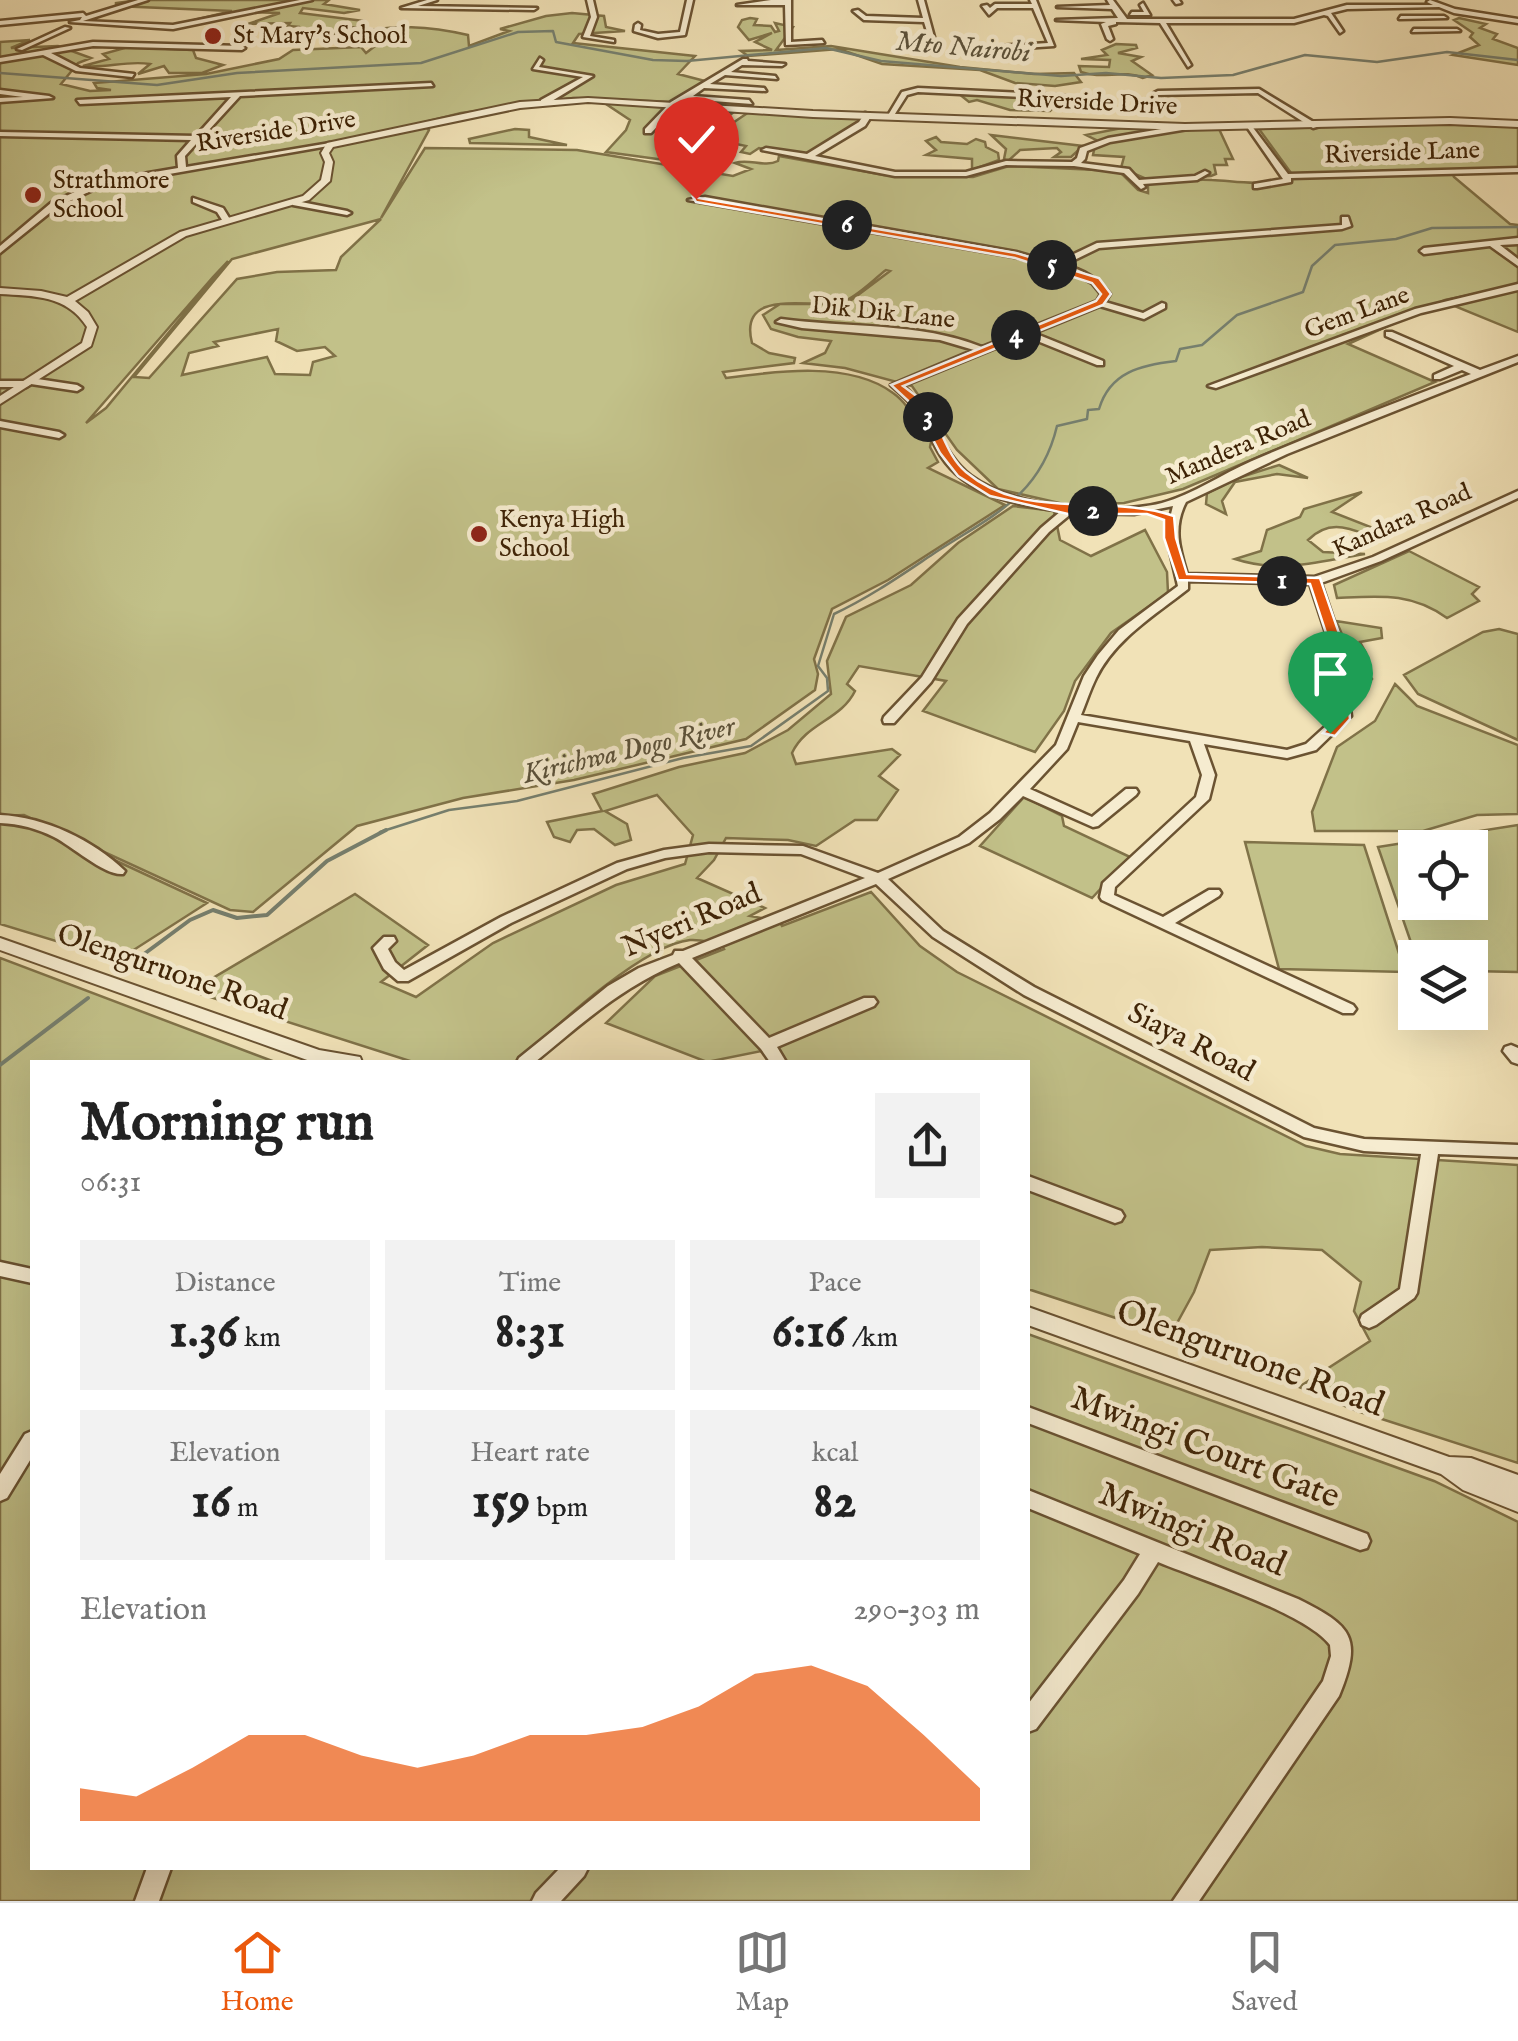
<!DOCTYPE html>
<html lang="en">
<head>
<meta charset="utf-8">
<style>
  :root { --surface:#fff; --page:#f2f2f2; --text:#222; --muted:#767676; --line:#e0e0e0; --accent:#ea580c }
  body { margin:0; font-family:"IM FELL English",serif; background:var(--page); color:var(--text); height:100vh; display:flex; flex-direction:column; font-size:38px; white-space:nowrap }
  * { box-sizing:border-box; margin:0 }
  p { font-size:32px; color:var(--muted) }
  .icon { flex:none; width:55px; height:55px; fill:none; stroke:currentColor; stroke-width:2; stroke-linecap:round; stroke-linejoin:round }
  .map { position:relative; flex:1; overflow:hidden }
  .side { position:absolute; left:30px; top:1060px; width:1000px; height:810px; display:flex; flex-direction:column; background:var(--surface); border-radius:0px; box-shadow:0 10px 40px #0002 }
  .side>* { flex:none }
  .tools { position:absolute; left:1398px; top:830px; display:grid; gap:20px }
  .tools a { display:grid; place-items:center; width:90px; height:90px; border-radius:0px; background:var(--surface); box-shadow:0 10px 40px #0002; font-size:50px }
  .pin { position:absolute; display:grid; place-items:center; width:85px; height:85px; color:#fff; margin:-102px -42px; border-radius:50% 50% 50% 0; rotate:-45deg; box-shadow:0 0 10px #0007 }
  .pin .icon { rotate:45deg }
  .km { position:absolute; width:50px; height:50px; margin:-25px; border-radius:50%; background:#222; color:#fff; font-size:28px; line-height:50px; text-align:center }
  .round { display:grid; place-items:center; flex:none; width:105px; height:105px; border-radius:0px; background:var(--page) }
  .summary { display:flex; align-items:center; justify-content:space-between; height:170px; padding:0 50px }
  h1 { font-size:55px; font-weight:700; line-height:75px }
  .stats { display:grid; grid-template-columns:repeat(3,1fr); gap:15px; height:170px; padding:10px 50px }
  .stats div { display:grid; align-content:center; border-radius:0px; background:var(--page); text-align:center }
  .stats b { font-size:50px; font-weight:700 }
  .stats small { font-size:28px; font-weight:400 }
  .stats p { font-size:28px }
  .chart { height:280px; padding:20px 50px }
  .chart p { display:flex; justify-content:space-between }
  .chart svg { width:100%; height:180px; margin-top:10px; fill:var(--accent); opacity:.7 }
  .menu { display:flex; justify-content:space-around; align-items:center; height:140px; border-top:2px solid var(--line); background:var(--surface); font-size:28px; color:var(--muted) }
  .menu a { display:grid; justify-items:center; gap:5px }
  .menu .on { color:var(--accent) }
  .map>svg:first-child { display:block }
</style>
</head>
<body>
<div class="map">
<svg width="1518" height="1901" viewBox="0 0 1518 1901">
  <rect width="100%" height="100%" fill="#f1e2b7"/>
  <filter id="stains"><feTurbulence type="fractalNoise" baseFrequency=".002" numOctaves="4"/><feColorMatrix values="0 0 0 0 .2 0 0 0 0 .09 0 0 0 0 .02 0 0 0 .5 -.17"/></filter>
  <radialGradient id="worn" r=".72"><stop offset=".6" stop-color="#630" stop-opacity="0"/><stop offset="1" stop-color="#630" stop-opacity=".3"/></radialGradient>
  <path fill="#c2c189" stroke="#807248" stroke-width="2.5" fill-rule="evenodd" d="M139,0H329L324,4L360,10L344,13L303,8L300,13L364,21L361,27L342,28L336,34H313L317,28L300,32L299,27L288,26L290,23L248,24L280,13L241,12L194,20L232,11L116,6V3Z
    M572,13L604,16L606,27L625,31L579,34L573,43L695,56L678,74L705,81L672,102L573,98L461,113L421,123L429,130L381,218L425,148L577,150L733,176L751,169L735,163C749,158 764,168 778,161L779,156L884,175L973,177L1009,166L1119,171L1138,190L1148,193V184C1169,183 1191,178 1212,180C1238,181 1268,189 1291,173L1259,129L1432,124L1518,127V168L1451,170L1454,177L1510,224L1518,225V285L1445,300L1348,344L1435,382L1183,489L1124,503L1068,505L998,489L957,450L912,386L845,368L803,363L825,353L831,341L798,337L771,329L763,315L780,304H846L890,271L886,270C874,279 856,298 842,302C815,310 737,285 752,343L769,353L795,358L794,363L723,372L726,378C777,371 850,361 893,393C910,405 918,426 931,442L930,447L938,462L928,468L1005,505L888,580L832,609L814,659L818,674L815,690L746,739L574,780L463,798L357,826L253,912L230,910L24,815L0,816V42L30,40L11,48L58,46L91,58L78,63L61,84L90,91L111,90L97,88L94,83L206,74L279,59L293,50L361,47L366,53L375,46L358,42L354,33C394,24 429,26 468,35L469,46L509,31L500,29L546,16ZM381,219L341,257L336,270L277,272L237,279L149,378L134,377L232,259ZM228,261L106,408L86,423L213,277ZM278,329L276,341L297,351L325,347L335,356L313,362L310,375L275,374L267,357L182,375L189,353L218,346L214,342Z
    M750,18L757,19L754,25L771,26L775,32L779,31L775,23L793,27L776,50L831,46L960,67L1034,74L1074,73L1081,82L1055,86L1015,83L980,70L882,64L839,49L748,56L741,51L772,50L755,42L772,33L749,40L738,27L742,20Z
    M1459,18L1486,24L1480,28L1497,34L1493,39L1518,48V65L1453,55L1479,45L1470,37L1473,33L1454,20Z
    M1116,44L1136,45L1137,48L1118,53L1141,57L1132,61L1152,75L1143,78C1124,69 1102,80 1081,72L1079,66L1109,67L1110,60L1081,59L1107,55L1102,50Z
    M128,47L193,50L196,58L223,65L202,73H169L164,66L138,74L150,64C126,60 106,69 83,66L109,59L103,54Z
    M1013,93C1027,100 1032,92 1045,93C1058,94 1084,95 1093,104L1055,106L1050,111L1010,110L977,100L969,102L959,94Z
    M621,102L735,111L672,161L606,152L626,130L630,120L606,104Z
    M749,112L862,117L863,119L803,156L759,148L750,154L741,152L746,146L722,141L723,137L715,135Z
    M1122,128L1219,129L1233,159H1225L1227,165H1214L1216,174L1211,176L1151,181L1121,168L1124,157L1093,155L1096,140L1086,135Z
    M515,129L529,130V137L567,145L470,143L469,139Z
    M991,135L1083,146L1071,157H1054L1061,152L1057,148L1020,150L1007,162L1004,159L1006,149Z
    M936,137L941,142L967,144L976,139L985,142L986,147L998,153L999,160L972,170V159L926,155L936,150L926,141Z
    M1518,290V332L1452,305L1459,302Z
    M1279,465L1308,478L1277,474L1235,482L1222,501L1226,514L1206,504L1207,493L1238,478Z
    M1362,492L1332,512L1373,528L1367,535C1345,526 1327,521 1308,540L1323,552L1365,554C1319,561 1281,574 1235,559L1261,551L1267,530L1300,517L1304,509Z
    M1013,506L1054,511L1060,540L1091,556L1145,530L1167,572L1168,593L1111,633L1075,681L1064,711L1035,752L923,711L946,681L859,666L847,684L855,691C841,720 806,723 792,753L796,764L892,749L900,755L879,776L898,790L877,820H855L816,846L788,840L726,838L714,860L697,878L765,908L750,916L779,921L782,926L871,892L920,946L957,972L1306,1146L1340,1154L1518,1165V1463L1357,1411L1299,1387L1370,1341L1354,1311L1361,1282L1322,1250L1262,1247L1210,1250L1194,1292L1170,1336L1028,1289V1062H779L776,1048L707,1062L606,1023L655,976L724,949L721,944C712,943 700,939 690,940C642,945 553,1029 517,1062H413L191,991L355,894L428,945L381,982L416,997L493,943L616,885L685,864L693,835L657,795L605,811L627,824L631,840L615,845L594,829L577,830L570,842L554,837L547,822L602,811L593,794L679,767L745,753L788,730L831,694L827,661L846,617L911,585L958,543Z
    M1409,551L1479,587L1472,594L1479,601L1447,618C1411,592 1379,596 1337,598L1334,585Z
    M1336,621L1381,628L1382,638L1360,642L1366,653L1364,668L1372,679L1358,696L1350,691C1354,666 1347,643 1336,621Z
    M1499,629L1518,634V740L1418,694L1404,675L1483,632Z
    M1395,684L1417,706L1518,745V814L1477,815L1423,831H1315L1312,812L1337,747L1375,721Z
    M1024,797L1062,816L1064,826L1130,857L1092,898L980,846Z
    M22,817L207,903L118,960L0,924V818Z
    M1518,825V972L1470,971V958L1416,957L1378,847ZM1415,848H1470V902H1415Z
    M1245,842L1364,845L1405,972L1279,969Z
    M0,958L275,1062H32V1868H1028V1334L1434,1481L1518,1522V1901H0Z"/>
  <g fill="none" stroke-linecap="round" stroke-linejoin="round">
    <path stroke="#767f6e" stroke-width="2.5" d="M0,73L157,85L237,73L421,63L518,32L553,31L556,42L653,60L687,61L826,48L881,61L1061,76L1106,73L1161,78L1233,75L1305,55L1377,62L1447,52L1518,60
      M380,832L449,810L517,801L683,758L751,746L828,691L827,678L818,666L834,614C870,597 900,576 933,554C989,517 1040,498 1057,426L1087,419L1088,410L1099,409C1110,372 1141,365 1176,361L1180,349L1202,345L1237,315L1303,292L1312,266L1335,245L1396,239L1432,228L1518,227"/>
    <path stroke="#767f6e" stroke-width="4" d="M140,957L190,920L213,910L237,918L267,915L327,861L386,830
      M0,1065L88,998"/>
    <defs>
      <path id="minor" d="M138,0H148L83,21L173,25L300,0H312L173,29L70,22L80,20L82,17L0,25V21L83,13L86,16Z
        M427,0H437L418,6L537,8L534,10L401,8Z
        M587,0H593L597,17L590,36L614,40V42L583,37L591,17Z
        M687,0H693L685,35L658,38L634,31L635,25L638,23L641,25L640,30L658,34L680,32Z
        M771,0H791V42L822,40L824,43L786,45L785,5H737Z
        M918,0H924L937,48L932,47L924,22L864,20L853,11L858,10L866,16L923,18Z
        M1030,0H1036L1054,46L995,50L1001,52L999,55L978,50L980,47L1048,43L1033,8H997L989,15L982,6L987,5L990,8L995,4H1032Z
        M1107,0H1113L1127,19H1294L1347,5H1433L1427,2L1430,0L1455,9L1518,19V23L1454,13L1439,7L1347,9L1331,13L1343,31L1340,33L1328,16L1324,15L1294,23H1166L1191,65L1188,67L1160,23L1116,22V24L1108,26L1113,39L1110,41L1107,39L1101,24L1106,22L1056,20L1118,18L1112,9L1057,7L1110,5Z
        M1173,0H1179L1181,3L1176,4Z
        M1143,3L1150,15H1130L1132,12H1144L1140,5Z
        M1401,16H1444L1447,18L1399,19Z
        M65,27L70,28L22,50L17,49Z
        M1414,29H1457L1460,31L1412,32Z
        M93,42L242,46L245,48L242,50L93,46L51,53L80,68L134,74L132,77L76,71L43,55L0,62V58Z
        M540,58L543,60L539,67L593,76L547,104H541V100L583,77L533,69Z
        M743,59H747L748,61L785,64L782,66L742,65L731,72L775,76L777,79L725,75L710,84L764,88L766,91L704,88L693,96L749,100L752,104L686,99L677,106L651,133H645V129L671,102Z
        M431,83L433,86L240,96L185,156L186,167L330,143L334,145L101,186L57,207L0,253V246L51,203L96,182L178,168L177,156L191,140L0,136V132L196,136L231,97L80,104L77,100Z
        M918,88L1026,93L1030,95L1026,97L918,92L907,95L893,117H887L902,92Z
        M1259,89L1320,126L1313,128L1258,93L1158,95L1154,93L1158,91Z
        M0,90L49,96L53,98L0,102V98L23,97L0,94Z
        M865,113L872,115L865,126L815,156L895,172H966L1006,161L1072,162L1077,158L1080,148L1108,138L1185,125L1188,129L1110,142L1087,151L1085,159L1081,163L1129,169L1139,180L1195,176L1205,171L1209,173L1197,180L1143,184L1145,187L1141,189L1124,173L1074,166L1006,165L966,176H895L762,150L766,148L807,154L859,122Z
        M1251,125L1288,174L1518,168V172L1291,178V182L1257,188H1254V184L1283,179L1247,127Z
        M705,197L1016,252L1055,263L1097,243L1342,225V217H1348L1351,226L1342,229L1099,248L1064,265C1084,270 1097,278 1110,294L1105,302L1143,313L1162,303L1165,304V308L1144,319L1100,306L1034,333L1103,361V365H1097L1025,336L903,386C934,410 940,453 971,476C1014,508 1111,516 1162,503C1194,494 1222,474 1252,461C1324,430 1397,402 1471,374L1462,370L1440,379H1434V375L1454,366L1386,336V332H1392L1480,370L1518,356V362L1287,454L1186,502C1173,527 1179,548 1187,574L1314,577L1373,557L1518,491V498L1381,561L1321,583L1341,642L1351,716L1316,750L1287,758L1204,744L1215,775L1209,799L1115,887L1114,895L1163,917L1209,890H1219L1221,893L1219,896L1175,923L1353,1005L1356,1009L1353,1013H1343L1102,900L1100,897L1103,883L1196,797L1202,775L1190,741L1078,722L1067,749L1030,789L1092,817L1126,789H1136L1138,792L1136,795L1098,826L1093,827L1023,796L1000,819L969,843L888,879L943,931L1034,987L1314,1128L1364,1139L1518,1145V1157L1438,1154L1417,1293L1414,1298L1376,1325L1369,1328L1362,1325L1360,1320L1362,1315L1400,1289L1421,1154L1364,1151L1304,1137L1024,995L933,937L876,884L692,958L769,1038L864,998H874L877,1002L874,1006L777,1047L786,1062H770L761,1049L679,963C620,988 584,1022 535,1062H517L519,1058L608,986L639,968L673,955L675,951H683L865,878L801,854L709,852L665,858L627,869L511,923L408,981H398L384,969L373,948L384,937H394L396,941L388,949L395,962L404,970L501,917L617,863L664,850L709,844L803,846L878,873L959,837L990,813L1056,745L1084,676L1098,655L1119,630L1178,586L1166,534L1173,506L1134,514L1072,513L1049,532L967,624L931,682L894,723H884L883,720L884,717L922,677L958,619L1041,528L1061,511C1017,505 967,496 941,456C931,440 925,422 914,407C907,399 899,392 891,385L974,350L940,340L802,328L776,322L781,319C847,328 920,322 982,347L1097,301L1101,294L1092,283L1074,273L1015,257L688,200ZM1188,581L1310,584L1329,642L1338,715L1306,744L1287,750L1081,715C1086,703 1090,690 1096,678C1115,639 1155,615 1188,589Z
        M193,198L223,208L231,221L224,223L217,212L193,202Z
        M296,201L347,211L351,213L347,215L293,205L292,203Z
        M1518,238V244L1500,245L1518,259V266L1490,246L1424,254L1420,251L1424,248Z
        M1518,284V290L1421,313L1216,388L1208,386L1415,309Z
        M31,378L77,385L82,388L77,391L31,384L26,387H0V381H26Z
        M0,421L59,432L64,435L59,438L0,427Z
        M0,815C45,817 93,840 125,871L123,874C105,876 72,846 54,837C36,828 20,824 0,823Z
        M1511,1045L1518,1048V1064L1512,1062L1503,1051L1505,1047Z
        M1028,1176L1121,1211L1124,1216L1121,1221L1115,1223L1028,1190Z
        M0,1262L32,1269V1283L0,1276Z
        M1028,1407L1367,1534L1370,1541L1367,1548L1360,1550L1028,1423Z
        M32,1431V1457L7,1498L0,1501V1474L25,1434Z
        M1028,1490L1298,1599C1352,1626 1363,1637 1339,1696L1199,1901H1173L1323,1681L1331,1656L1330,1645C1306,1613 1199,1579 1158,1562L1138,1594L1036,1729L1028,1732V1704L1124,1580L1140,1554L1028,1508Z
        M147,1868H171L159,1901H135Z
        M560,1868H588L584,1876L561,1901H532L536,1893Z"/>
      <path id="tertiary" d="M588,98L813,111L1185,124L1450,118L1518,121V127L1450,124L1185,130L813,117L588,102L520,108L333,147L329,153L333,162L330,181L309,200L186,236L75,301L88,312L97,327L91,346L0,404V396L82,343L87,327C67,295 34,296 0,294V288L41,291L67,297L180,232L303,196L321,180L325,162L321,153L327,143L520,102Z
        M0,938L319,1050L360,1057L362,1062L310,1061L0,950Z
        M1028,1307L1449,1457L1471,1458L1518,1475V1512L1463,1490L1441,1474L1028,1325Z"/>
    </defs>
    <use href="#minor" stroke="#6b5332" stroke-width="5"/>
    <use href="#tertiary" stroke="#6b5332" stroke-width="4"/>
    <use href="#minor" fill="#f6ecd0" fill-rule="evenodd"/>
    <use href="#tertiary" fill="#f6ecd0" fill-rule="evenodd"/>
  </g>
  <path fill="#ea580c" stroke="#fff" stroke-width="2.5" d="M693,197L1016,253L1099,278L1111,294L1103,305L903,386C911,392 921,398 926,406C942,427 946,455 966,472C1025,522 1108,493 1174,516L1176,538L1187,574L1320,578L1342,642L1350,719L1335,736L1323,733L1338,716L1329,642L1310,584L1178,580L1164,538V520L1147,514H1068L990,496L958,476L940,453L917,409L891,385L1096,301L1101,294L1092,283L1015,258L696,202Z"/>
  <g fill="#8f2418" stroke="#f6ecd0" stroke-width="4">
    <circle cx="213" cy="36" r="10"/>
    <circle cx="33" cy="195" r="10"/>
    <circle cx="479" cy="534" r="10"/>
  </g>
  <g text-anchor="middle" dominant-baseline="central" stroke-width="9" stroke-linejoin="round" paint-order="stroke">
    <g font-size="25" fill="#3e2306" stroke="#f6ecd0" text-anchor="start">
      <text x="233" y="36">St Mary's School</text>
      <text x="53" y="181">Strathmore<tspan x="53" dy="29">School</tspan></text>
      <text x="499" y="520">Kenya High<tspan x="499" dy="29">School</tspan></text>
    </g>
    <g font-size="25" fill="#3e2306" stroke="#f6ecd0">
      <text transform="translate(1097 103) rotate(3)">Riverside Drive</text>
      <text transform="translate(276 132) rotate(-9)">Riverside Drive</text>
      <text transform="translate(1402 153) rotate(-2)">Riverside Lane</text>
      <text transform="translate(883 313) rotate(6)">Dik Dik Lane</text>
      <text transform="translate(1357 313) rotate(-20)">Gem Lane</text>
      <text transform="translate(1238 448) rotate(-23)">Mandera Road</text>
      <text transform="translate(1402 521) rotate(-24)">Kandara Road</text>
    </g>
    <g font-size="28" font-style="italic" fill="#5a513a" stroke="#f6ecd0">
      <text transform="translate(963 48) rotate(5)">Mto Nairobi</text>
      <text transform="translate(629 751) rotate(-13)">Kirichwa Dogo River</text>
    </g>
    <g font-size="30" fill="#3e2306" stroke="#f6ecd0">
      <text transform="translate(692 921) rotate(-23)">Nyeri Road</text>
      <text transform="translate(172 973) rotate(19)">Olenguruone Road</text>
      <text transform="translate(1191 1043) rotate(27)">Siaya Road</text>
    </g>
    <g font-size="35" fill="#3e2306" stroke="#f6ecd0">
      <text transform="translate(1250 1359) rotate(20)">Olenguruone Road</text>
      <text transform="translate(1205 1448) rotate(21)">Mwingi Court Gate</text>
      <text transform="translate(1192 1530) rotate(22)">Mwingi Road</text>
    </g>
  </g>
  <rect width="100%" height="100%" filter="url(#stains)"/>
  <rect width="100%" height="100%" fill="url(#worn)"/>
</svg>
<div class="tools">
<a><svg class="icon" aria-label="locate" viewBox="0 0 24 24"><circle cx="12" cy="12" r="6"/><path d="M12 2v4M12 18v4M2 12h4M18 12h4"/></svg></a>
<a><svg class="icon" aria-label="layers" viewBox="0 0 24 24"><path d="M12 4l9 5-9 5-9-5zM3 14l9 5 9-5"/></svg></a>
</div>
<div class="pin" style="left:1330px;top:733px;background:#1e9e55"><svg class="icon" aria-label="arrive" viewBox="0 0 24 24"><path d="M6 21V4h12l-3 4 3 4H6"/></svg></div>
<div class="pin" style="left:696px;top:199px;background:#d93025"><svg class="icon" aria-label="check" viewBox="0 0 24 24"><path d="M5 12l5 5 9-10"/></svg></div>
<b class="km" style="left:1282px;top:581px">1</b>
<b class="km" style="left:1093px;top:511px">2</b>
<b class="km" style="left:928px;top:417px">3</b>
<b class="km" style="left:1016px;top:335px">4</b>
<b class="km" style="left:1052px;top:265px">5</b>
<b class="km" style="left:847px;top:225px">6</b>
<section class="side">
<div class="summary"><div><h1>Morning run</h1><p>06:31</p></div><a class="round"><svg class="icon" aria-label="share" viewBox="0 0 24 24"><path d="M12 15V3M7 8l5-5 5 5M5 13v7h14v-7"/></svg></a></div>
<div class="stats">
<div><p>Distance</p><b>1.36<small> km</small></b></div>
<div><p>Time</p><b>8:31</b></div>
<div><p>Pace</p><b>6:16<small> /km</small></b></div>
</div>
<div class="stats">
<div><p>Elevation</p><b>16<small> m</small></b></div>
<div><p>Heart rate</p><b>159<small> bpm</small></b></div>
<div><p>kcal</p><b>82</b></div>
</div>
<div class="chart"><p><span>Elevation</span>290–303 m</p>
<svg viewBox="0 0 160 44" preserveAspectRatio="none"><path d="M0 44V36L10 38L20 31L30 23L40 23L50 28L60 31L70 28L80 23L90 23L100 21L110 16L120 8L130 6L140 11L150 23L160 36V44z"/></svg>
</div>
</section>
</div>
<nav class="menu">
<a class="on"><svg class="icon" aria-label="home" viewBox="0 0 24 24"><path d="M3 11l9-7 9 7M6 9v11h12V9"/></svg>Home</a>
<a><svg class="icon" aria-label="map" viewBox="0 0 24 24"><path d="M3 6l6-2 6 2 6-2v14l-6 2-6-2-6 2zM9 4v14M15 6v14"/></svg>Map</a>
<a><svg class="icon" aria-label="saved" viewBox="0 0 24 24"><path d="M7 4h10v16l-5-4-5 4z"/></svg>Saved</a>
</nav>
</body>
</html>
